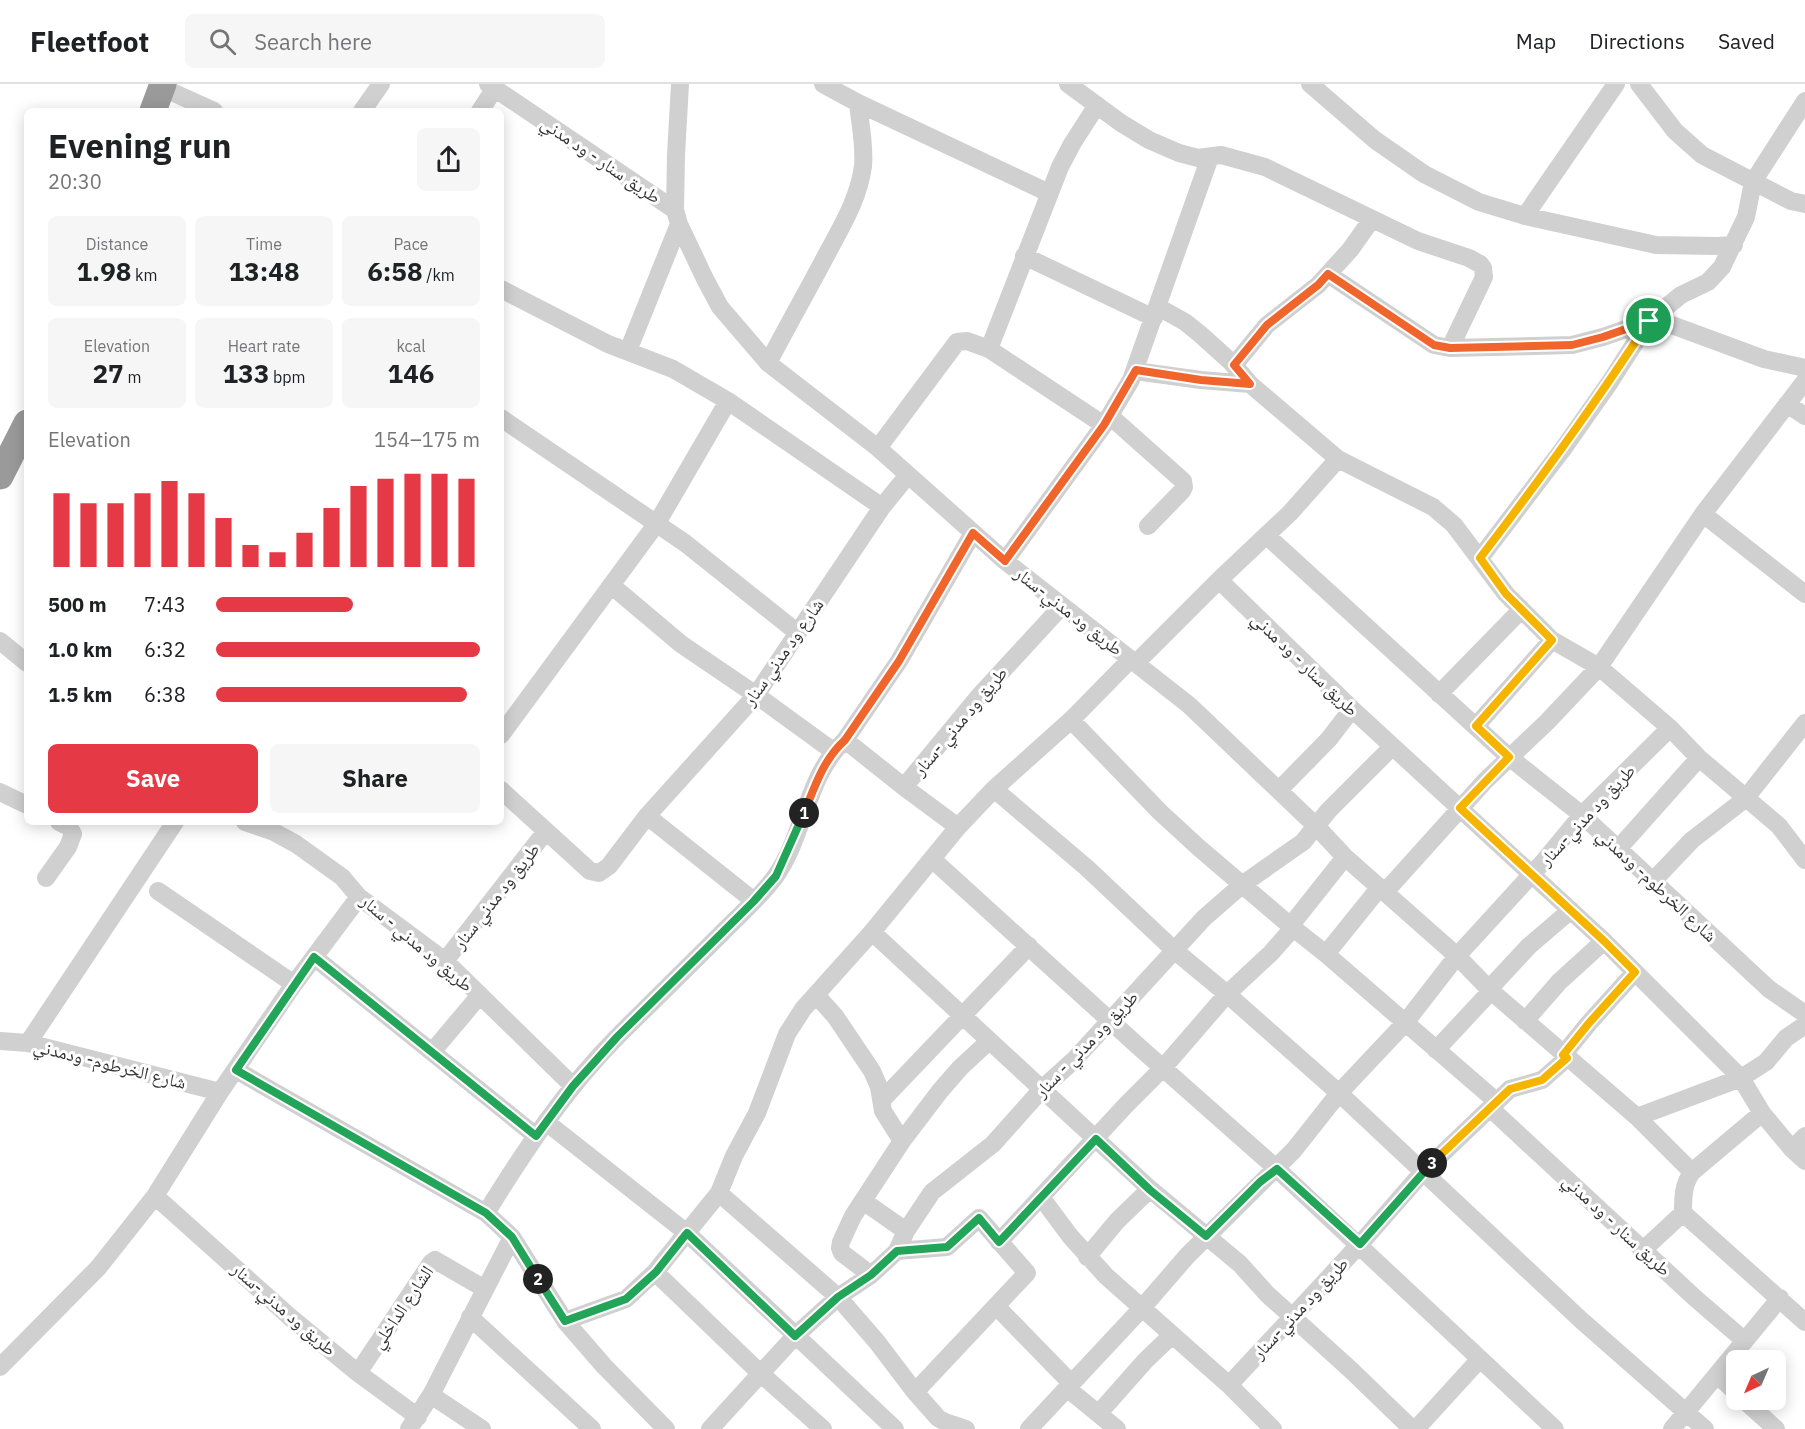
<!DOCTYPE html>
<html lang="en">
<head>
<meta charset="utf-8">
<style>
  :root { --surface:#fff; --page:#f6f6f6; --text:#202124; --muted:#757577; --line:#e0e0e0; --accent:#e63946 }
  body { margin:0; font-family:"IBM Plex Sans","Noto Naskh Arabic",sans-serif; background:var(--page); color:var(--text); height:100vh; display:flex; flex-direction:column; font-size:22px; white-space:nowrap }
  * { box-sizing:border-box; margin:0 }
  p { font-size:20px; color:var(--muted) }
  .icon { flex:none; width:33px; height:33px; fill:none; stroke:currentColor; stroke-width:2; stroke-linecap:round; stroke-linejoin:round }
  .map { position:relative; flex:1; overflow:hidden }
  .panel { position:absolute; left:24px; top:24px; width:480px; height:717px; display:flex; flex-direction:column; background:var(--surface); border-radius:9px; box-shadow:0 3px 15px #0003 }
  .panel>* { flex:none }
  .needle { width:39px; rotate:224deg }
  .tools { position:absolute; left:1726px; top:1266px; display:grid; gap:12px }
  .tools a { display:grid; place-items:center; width:60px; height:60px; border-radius:9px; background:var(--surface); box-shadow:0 3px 15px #0003; font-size:30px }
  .pin { position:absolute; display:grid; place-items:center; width:51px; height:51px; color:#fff; margin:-26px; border:3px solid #fff; border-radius:50%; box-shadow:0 2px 6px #0007 }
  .km { position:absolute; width:30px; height:30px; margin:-15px; border-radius:50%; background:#222; color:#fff; font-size:16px; line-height:30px; text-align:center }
  .round { display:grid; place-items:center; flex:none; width:63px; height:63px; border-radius:9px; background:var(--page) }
  .headline { display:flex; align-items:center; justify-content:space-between; height:102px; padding:0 24px }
  h1 { font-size:33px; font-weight:700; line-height:45px }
  .stats { display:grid; grid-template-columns:repeat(3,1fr); gap:9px; height:102px; padding:6px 24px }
  .stats div { display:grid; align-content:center; border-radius:9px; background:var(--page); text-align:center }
  .stats b { font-size:26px; font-weight:700 }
  .stats small { font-size:16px; font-weight:400 }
  .stats p { font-size:16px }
  .chart { height:168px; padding:12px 24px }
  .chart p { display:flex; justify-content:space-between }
  .chart svg { width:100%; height:108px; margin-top:6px; stroke:var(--accent); stroke-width:6 }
  .primary-button { display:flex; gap:12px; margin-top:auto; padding:12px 24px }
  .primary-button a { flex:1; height:69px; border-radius:9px; background:var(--accent); color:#fff; font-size:24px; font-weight:700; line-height:69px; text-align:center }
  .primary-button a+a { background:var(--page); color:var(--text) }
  ul { padding:0 24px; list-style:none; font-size:20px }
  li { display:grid; grid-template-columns:96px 72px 1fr; align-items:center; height:45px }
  li i { height:15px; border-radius:8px; background:var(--accent) }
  header { display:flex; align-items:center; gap:36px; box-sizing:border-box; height:84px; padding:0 30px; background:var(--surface); border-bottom:2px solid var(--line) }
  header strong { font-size:28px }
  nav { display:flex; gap:33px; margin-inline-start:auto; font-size:21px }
  .search { width:420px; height:54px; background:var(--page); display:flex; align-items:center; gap:15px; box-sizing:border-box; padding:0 21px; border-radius:9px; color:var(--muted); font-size:22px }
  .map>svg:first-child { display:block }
</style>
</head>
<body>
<header>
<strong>Fleetfoot</strong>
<div class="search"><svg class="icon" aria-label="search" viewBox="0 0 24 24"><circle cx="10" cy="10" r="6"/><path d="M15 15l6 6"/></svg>Search here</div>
<nav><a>Map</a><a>Directions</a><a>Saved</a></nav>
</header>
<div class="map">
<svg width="1805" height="1345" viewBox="0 0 1805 1345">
  <rect width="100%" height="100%" fill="#fff"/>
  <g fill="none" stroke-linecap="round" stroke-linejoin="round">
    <path stroke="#d0d0d0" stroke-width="18" d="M488,0L675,126
      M680,0L676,71L675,126L679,140L705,195L720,223L768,279L878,364L1005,477L1189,621L1316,742L1345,773L1457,872L1491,907L1637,1033L1692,1088
      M823,0L858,19L1049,109
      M1068,0L1121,39L1149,56L1179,69L1198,74L1221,71L1265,83L1418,157L1469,174L1480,180L1483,184L1484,193L1450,264
      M1310,0L1375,56L1424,90L1479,118L1525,132L1656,161L1718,162L1734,161
      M1639,0L1675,47L1702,71L1791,117L1805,120
      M161,3L214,27
      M1097,21L1072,60L1060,83L989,265L1104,341
      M362,27L381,0
      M480,27L495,4
      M1525,132L1616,0
      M1024,172L1154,234
      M1328,190L1434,261L1450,264L1572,261L1603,253L1649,237H1661L1764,275L1805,284
      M501,205L608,260L673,285L728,317L882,423
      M1158,223L1185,238L1200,250L1231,278L1250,300L1338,375L1433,423L1454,441L1506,510L1552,556L1599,583L1670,644L1699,674L1779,742L1805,776
      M628,267L679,140
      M768,279C788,241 809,204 829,166C843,140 859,113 863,82C865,62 860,39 858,19
      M1234,281L1267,241L1318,201L1350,166L1372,135
      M1135,287L1201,296L1250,300
      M1787,320L1805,332
      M1110,332L1183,397L1184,403L1182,407L1148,442
      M501,334L685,459L798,549
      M878,364L957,258L967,257L989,265
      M1703,430L1805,510
      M1267,452L1509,673L1582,731L1769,905L1805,930
      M1480,474L1563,365L1610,298L1649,237L1681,211L1708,198L1722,183L1746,133L1753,98L1805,17
      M1005,477L1104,341L1131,296L1210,73
      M1219,496L1352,625L1604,857L1741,994L1762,1029L1792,1065L1805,1077
      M611,501L681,560L756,611L833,667
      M0,557L27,579
      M1136,579L1219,496L1290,429L1338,375
      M1439,610L1521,526
      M1071,636L1160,728L1198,763L1293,844L1326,870L1496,1017
      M1476,642L1552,556
      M501,651L657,439L728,317
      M845,656L904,703
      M994,705L1087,784L1174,866L1227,910L1339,1009L1581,1236L1705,1345
      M501,706L590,787L599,789L609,782L647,732L756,611L882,423L908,391
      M1279,706L1329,655L1352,625
      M0,708L27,721
      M647,732L754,817
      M245,738L274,748L296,760L342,793L359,813L445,877L573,1002
      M958,743L904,703L980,611L1062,522
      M1618,765L1699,674
      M932,775L1138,962L1277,1085L1555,1345
      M46,794L68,763L73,750L69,743L59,738
      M1653,797L1692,756L1745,715L1805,639
      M158,807L294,900
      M1386,807L1485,697L1547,638L1599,583L1703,430L1805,297
      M872,848L1150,1105L1240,1180L1267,1210L1352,1287L1412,1345
      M1326,870L1380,803
      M314,873L536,1052
      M445,877L546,747
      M1489,905L1529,862L1571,826
      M816,911L835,932L872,987L879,1003L883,1027L902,1057
      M1525,937L1559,898L1604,857
      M0,957L28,959L220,1008
      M28,959L175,738
      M1436,966L1491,907
      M432,968L480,911
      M1563,971L1589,939L1635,888
      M236,986L486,1129L512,1153L565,1237L604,1282L666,1345
      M882,1016L1029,862
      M1490,1024L1695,1214L1745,1257
      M1637,1033L1741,994L1766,978L1786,954L1805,941
      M546,1038L687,1149L895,1345
      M1792,1065L1805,1052
      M719,1109L838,1213L877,1258L915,1308L938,1334L945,1338L966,1345
      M155,1112L290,1233L358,1289L418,1333
      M1041,1113L1070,1152L1106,1192L1229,1301L1273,1345
      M863,1117L906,1147
      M486,1129C525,1066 566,1004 619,951C653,917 688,883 722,849C740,831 760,813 775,793C805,751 806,692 845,656L899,577L973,449
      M1683,1129L1805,1238
      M999,1158L1126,1021L1163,984L1227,910L1271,869L1293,844L1295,836L1345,773
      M1643,1166L1683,1129C1683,1113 1683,1101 1692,1088L1762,1029
      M897,1167L947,1163L979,1134L1027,1189L915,1308
      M1087,1173L1117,1137L1150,1105
      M655,1188L760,1289L823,1345
      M871,1191L842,1169L840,1164L841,1158L853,1132L902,1057L940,1007L960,984L988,958
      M997,1223L1072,1300
      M470,1233L592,1345
      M565,1237L626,1215L655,1188L719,1109L734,1072L757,1029L787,950L803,925L872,848L958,743L994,705L1071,636L1131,575
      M0,1283L98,1184L155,1112L220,1008L294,900L359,813
      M358,1289L431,1179L435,1176L485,1205
      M1717,1291L1737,1309
      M1229,1301L1360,1160L1422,1089L1510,1005L1542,996L1567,974
      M1068,1305L1117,1345
      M431,1311L482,1345
      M1744,1316L1776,1345
      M1099,1329L1145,1277L1172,1251
      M409,1345L431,1311L512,1153
      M710,1345L795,1252L838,1213L871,1191L897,1167L906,1147L932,1108L993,1060L1043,1004L1074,976L1204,834L1243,800L1303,758L1329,726L1392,663
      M1029,1345L1142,1224L1187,1172L1294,1066L1339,1009L1405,939L1457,872L1544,777L1582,731L1670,644
      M1416,1345L1479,1276
      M1672,1345L1780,1214"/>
    <path stroke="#9a9a9a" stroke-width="27" d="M153,27L163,0
      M0,392L27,339"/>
  </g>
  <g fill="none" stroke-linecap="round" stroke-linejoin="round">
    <defs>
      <path id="split-1" d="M804,729C815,702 823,676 845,656L899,577L973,449L1005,477L1104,341L1136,286L1201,296L1250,300L1234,281L1267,241L1318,201L1328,190L1434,261L1450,264L1572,261L1603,253L1649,237"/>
      <path id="split-2" d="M538,1195L512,1153L486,1129L236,986L314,873L536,1052L573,1002L617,953L754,817L776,792L804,729"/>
      <path id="split-3" d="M538,1195L565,1237L626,1215L656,1188L687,1149L795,1252L838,1213L871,1191L897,1167L947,1163L979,1134L999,1158L1096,1055L1150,1106L1206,1152L1260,1098L1277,1085L1360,1160L1432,1079"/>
      <path id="split-4" d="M1432,1079L1510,1005L1542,996L1567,974L1563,971L1589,939L1635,888L1604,857L1460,724L1509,673L1476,642L1552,556L1506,510L1480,474C1539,397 1596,319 1649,237"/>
    </defs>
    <use href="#split-1" stroke="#fff" stroke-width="12"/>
    <use href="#split-2" stroke="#fff" stroke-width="12"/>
    <use href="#split-3" stroke="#fff" stroke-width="12"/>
    <use href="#split-4" stroke="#fff" stroke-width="12"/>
    <use href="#split-1" stroke="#f0652b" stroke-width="8"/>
    <use href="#split-2" stroke="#22a559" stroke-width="8"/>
    <use href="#split-3" stroke="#22a559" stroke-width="8"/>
    <use href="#split-4" stroke="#f5b400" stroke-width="8"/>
  </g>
  <g text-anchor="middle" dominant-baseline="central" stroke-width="6" stroke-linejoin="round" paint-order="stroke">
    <g font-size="18" fill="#333" stroke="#fff">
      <text transform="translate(601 76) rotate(34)">طريق سنار - ود مدني</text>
      <text transform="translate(1069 527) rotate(38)">طريق ود مدني-سنار</text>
      <text transform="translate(783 568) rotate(-55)">شارع ود مدني سنار</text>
      <text transform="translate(1305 580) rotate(44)">طريق سنار - ود مدني</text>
      <text transform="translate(960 637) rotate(-50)">طريق ود مدني -سنار</text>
      <text transform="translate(1587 731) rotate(-47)">طريق ود مدني-سنار</text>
      <text transform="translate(1657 801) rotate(43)">شارع الخرطوم- ودمدني</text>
      <text transform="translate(496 812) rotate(-52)">طريق ود مدني سنار</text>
      <text transform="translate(417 859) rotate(40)">طريق ود مدني - سنار</text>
      <text transform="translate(1086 960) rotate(-46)">طريق ود مدني - سنار</text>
      <text transform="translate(110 980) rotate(14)">شارع الخرطوم- ودمدني</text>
      <text transform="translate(1617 1141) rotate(43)">طريق سنار - ود مدني</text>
      <text transform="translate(402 1223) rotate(-56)">الشارع الداخلي</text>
      <text transform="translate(1300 1224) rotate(-47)">طريق ود مدني-سنار</text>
      <text transform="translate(284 1225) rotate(41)">طريق ود مدني-سنار</text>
    </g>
  </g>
</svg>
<div class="tools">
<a><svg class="needle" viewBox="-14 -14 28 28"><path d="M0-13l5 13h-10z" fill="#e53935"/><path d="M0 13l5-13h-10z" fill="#757577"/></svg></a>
</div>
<div class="pin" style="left:1649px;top:237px;background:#1e9e55"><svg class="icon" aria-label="arrive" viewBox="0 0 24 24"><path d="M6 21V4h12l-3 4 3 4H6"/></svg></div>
<b class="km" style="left:804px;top:729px">1</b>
<b class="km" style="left:538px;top:1195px">2</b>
<b class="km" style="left:1432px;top:1079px">3</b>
<section class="panel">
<div class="headline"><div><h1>Evening run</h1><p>20:30</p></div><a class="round"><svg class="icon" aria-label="share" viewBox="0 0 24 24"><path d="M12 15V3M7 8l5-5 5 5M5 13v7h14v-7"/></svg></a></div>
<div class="stats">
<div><p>Distance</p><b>1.98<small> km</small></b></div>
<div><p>Time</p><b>13:48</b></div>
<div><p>Pace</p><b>6:58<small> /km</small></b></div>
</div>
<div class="stats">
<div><p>Elevation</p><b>27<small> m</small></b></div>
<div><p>Heart rate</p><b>133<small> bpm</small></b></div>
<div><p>kcal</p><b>146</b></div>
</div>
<div class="chart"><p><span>Elevation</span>154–175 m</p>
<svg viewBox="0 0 160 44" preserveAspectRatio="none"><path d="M5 44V14M15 44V18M25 44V18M35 44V14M45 44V9M55 44V14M65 44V24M75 44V35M85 44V38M95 44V30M105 44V20M115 44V11M125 44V8M135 44V6M145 44V6M155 44V8"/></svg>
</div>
<ul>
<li><b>500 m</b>7:43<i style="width:52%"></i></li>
<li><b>1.0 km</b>6:32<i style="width:100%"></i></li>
<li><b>1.5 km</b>6:38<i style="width:95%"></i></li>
</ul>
<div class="primary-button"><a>Save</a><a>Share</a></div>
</section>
</div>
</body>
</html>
